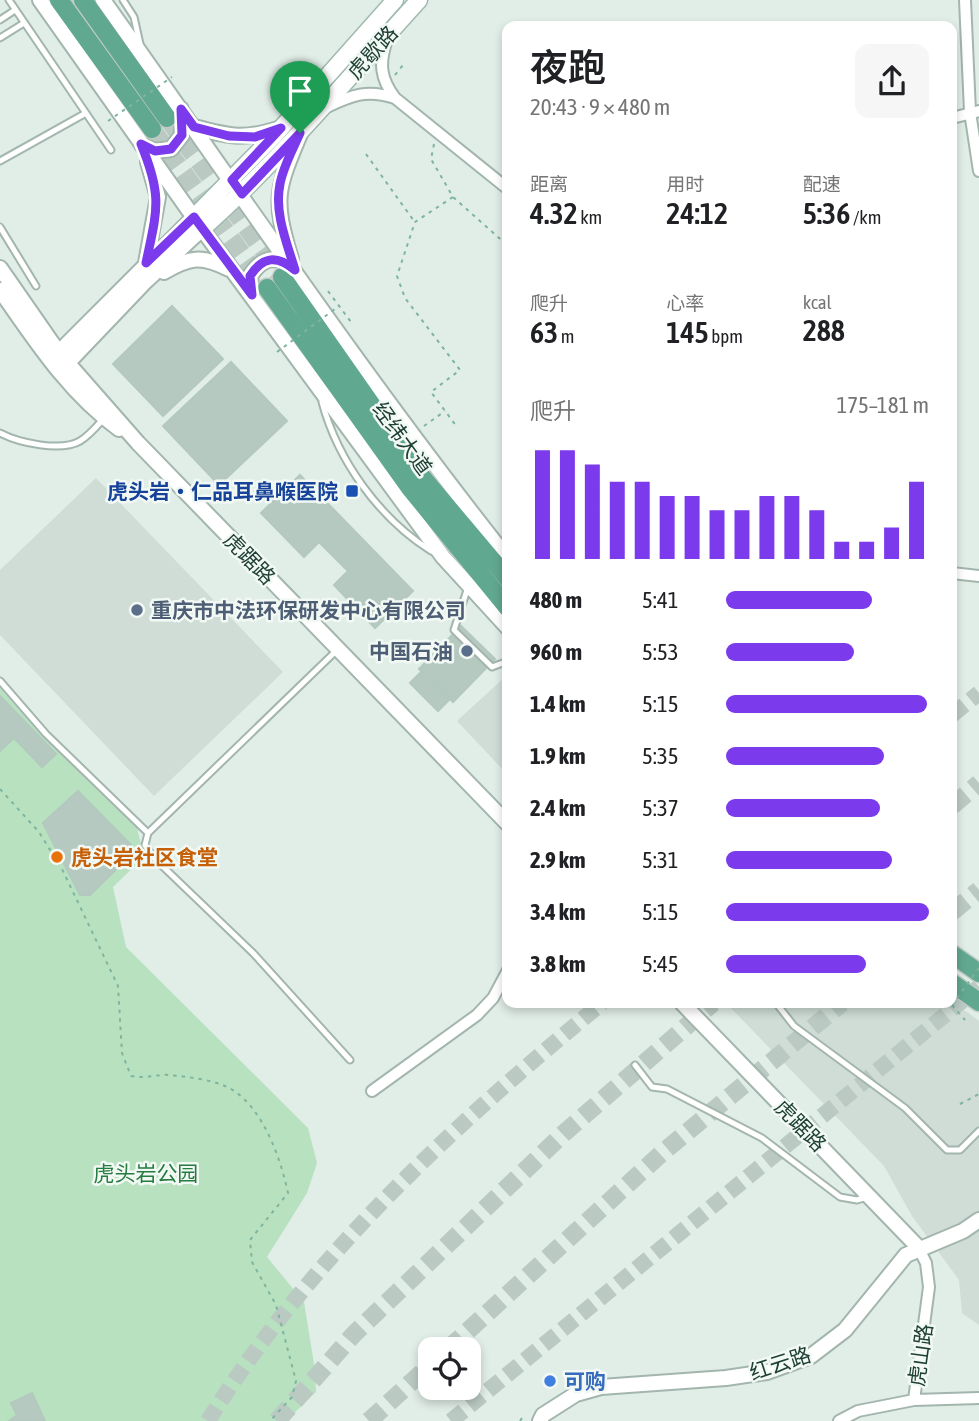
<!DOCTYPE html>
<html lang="zh">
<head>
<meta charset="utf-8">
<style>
  :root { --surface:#fff; --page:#f6f6f6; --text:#202124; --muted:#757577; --accent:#7c3aed }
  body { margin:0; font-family:"Asap Condensed","Noto Sans SC",sans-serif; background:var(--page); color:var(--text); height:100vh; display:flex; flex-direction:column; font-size:26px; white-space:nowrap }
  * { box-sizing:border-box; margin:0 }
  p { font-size:23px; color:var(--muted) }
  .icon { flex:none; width:38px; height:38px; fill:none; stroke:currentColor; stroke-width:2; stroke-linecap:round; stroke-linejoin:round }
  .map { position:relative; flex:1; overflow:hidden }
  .sheet { position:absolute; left:502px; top:21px; width:455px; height:987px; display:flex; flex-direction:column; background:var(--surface); border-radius:14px; box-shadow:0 4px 10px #0003 }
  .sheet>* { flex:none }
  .fabs { position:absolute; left:418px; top:1337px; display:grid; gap:14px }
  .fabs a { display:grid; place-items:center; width:63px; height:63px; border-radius:14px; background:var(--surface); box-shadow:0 4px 10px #0003; font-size:35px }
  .pin { position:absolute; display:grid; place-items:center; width:60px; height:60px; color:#fff; margin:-72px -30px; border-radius:50% 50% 50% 0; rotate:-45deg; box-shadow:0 0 7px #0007 }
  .pin .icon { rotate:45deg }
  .round { display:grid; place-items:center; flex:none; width:74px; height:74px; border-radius:14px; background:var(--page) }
  .summary { display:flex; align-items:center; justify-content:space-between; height:119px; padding:0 28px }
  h1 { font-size:38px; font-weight:600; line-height:52px }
  .figures { display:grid; grid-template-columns:repeat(3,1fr); gap:10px; height:119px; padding:7px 28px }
  .figures div { display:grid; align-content:center }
  .figures b { font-size:30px; font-weight:600 }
  .figures small { font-size:19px; font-weight:400 }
  .figures p { font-size:19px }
  .chart { height:196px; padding:14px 28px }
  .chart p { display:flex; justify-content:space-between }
  .chart svg { width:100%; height:126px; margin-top:7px; stroke:var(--accent); stroke-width:6 }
  ul { padding:0 28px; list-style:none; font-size:23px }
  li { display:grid; grid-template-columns:112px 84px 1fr; align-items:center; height:52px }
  li i { height:18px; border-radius:9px; background:var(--accent) }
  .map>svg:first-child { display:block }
</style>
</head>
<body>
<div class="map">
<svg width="979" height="1421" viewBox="0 0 979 1421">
  <rect width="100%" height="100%" fill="#e1ede7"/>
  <path fill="#cfddd6" d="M96,478L283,672L154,796L0,635V570Z
    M507,675V774L457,721Z
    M952,1001L979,1021V1325L962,1313L959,1280L912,1216L884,1166L726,1003Z"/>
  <path fill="#b8e1c0" d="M0,688L43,737L137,828L144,857L113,887L126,947L308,1128L317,1163L307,1193L267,1257L304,1302L315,1370L316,1392L286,1421H0Z"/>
  <path fill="#b6c9c0" stroke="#b3c8be" stroke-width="2" d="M172,306L223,359L163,416L113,364Z
    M231,362L287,421L219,485L163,426Z
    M300,475L413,591L375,628L334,585L348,571L319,542L304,557L261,513Z
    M461,626L495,659L453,702L419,669Z
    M421,672L449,700L438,711L410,683Z
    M0,696L56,754L42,767L14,738L0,751Z
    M78,791L136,850L90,895H80L43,823Z
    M32,1393L45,1421H9L17,1415L11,1403Z"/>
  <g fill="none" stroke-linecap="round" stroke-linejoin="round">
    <path stroke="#bacac3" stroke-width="16" stroke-dasharray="16 8" stroke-linecap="butt" d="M952,715L979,693
      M208,1421C309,1258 455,1124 602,1003
      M451,1421L979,987"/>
    <path stroke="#bacac3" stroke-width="18" stroke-dasharray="18 9" stroke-linecap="butt" d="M167,118L282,277
      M152,129L267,288"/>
    <path stroke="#bacac3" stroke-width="18" stroke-dasharray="18 9" stroke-linecap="butt" d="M952,806L979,783
      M952,912L979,890
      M448,1349L662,1153L842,1003
      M277,1421L354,1334L563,1134L713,1003
      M369,1421L430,1365"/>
    <defs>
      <path id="service" d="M9,0L111,150
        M123,0L134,17L140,44
        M0,20L15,10
        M0,38L24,23
        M0,161L86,113
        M0,227L36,286
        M322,402C338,461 379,518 431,551
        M0,433C19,443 61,452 80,441C90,435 97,426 104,418
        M468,587L454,630L492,667L508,661
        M336,651L148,833L145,845L154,858L253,953L350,1060
        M0,681L46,734L148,833
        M776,1003L794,1026L905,1108L947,1150H960L979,1131
        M635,1065L652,1087L667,1089L762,1138L840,1197L857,1200L867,1197"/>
      <path id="minor" d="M965,0L970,112L979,171
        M395,98L508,189
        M327,107C352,95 367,89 395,98C380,78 379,63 387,40
        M952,118L979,111
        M952,573L979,576
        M372,1091L477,1015L493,998L508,970
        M918,1247L926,1263L929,1287L914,1400L979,1398
        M839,1421L858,1411L914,1400"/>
      <path id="tertiary" d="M40,0L202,229L443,557L508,628
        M103,0C236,187 365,379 508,559
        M194,127C231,137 245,140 281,128
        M142,145L154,151L171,149L182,135L181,109
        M291,259C273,199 276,191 300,134
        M146,263L158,197L148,162
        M0,268L59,353L138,443L508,824
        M164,272C190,257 201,255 229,269
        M0,290C35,340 69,393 119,429
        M252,294L250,276C261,259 274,253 291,267
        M54,357L194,217
        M62,369L144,283L202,229
        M682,1003L918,1247
        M540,1421L543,1415L576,1394L601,1387L726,1378L767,1372L811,1356L845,1330L906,1255L963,1231L979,1220"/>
      <path id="secondary" d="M194,217L274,136L395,0
        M202,229C281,159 348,78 419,0"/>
      <path id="primary" d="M59,0L152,129
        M83,0L167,118
        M282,277L422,477L508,579
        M267,288L410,488L508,608
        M952,954L979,973
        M952,983L979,1002"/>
    </defs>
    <use href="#service" stroke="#a3b6ae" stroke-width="9"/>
    <use href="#minor" stroke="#a3b6ae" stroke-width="14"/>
    <use href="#tertiary" stroke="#a3b6ae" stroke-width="18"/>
    <use href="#secondary" stroke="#9ebaaf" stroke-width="19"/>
    <use href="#primary" stroke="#c0cac6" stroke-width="21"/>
    <path stroke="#7eb59f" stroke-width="2" stroke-dasharray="3.5 5" stroke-linecap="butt" d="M395,75L403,65
      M434,144L431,159L453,197L508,246
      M366,154L414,221
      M453,197L415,222L397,276L405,298L460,370L431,392L457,427
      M328,291L351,322
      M424,426L445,411
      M0,789L39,832L62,869L118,986L122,1053L131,1076C145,1079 156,1074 169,1075C189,1077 221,1080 237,1093C265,1114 281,1160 288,1193L250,1240L252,1262L276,1305L296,1381L292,1397L270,1421
      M952,1005L965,1020
      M960,1104L979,1094
      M520,1421L522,1418L526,1421"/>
    <use href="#service" stroke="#fff" stroke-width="5"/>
    <use href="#minor" stroke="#fff" stroke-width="10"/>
    <use href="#tertiary" stroke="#fff" stroke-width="14"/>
    <use href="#secondary" stroke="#fff" stroke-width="16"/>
    <use href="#primary" stroke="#61a890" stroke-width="18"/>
    <path stroke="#7eb59f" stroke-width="2" stroke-dasharray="3.5 5" stroke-linecap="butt" d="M108,121L172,77
      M277,352L339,306
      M952,1005L979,968"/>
  </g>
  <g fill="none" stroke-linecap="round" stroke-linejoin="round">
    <defs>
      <path id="route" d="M181,109L194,127L229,136L255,137L281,128L232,180L242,194L300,133C293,149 283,167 280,184C274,213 287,243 295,270C277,255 263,256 250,276L252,295L194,217L146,263C157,210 163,197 141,144L155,151L171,149L182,135Z"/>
    </defs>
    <use href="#route" stroke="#fff" stroke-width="14"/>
    <use href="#route" stroke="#7c3aed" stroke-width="9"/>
  </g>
  <rect fill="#1a4fb4" stroke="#f2f9f5" stroke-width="2.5" x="345" y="484" width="14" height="14" rx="3.5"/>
  <g fill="#5c6f8a" stroke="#f2f9f5" stroke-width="2.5">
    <circle cx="137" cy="610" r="7"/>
    <circle cx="467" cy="651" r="7"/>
  </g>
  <circle fill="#e8710a" stroke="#f2f9f5" stroke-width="2.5" cx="57" cy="857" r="7"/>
  <circle fill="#3f7fe0" stroke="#f2f9f5" stroke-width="2.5" cx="550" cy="1381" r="7"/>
  <g text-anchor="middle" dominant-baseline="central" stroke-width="5" stroke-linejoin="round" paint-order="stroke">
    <g font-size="21" fill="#1f4035" stroke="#f2f9f5">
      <text transform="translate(372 52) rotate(-48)">虎歇路</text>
      <text transform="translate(403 438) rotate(54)">经纬大道</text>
      <text transform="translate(250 558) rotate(46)">虎踞路</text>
      <text transform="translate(801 1125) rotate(46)">虎踞路</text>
      <text transform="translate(920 1355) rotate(-82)">虎山路</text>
      <text transform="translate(780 1363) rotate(-18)">红云路</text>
    </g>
    <g font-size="21" font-weight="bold" fill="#164399" stroke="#f2f9f5" text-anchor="end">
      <text x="338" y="491">虎头岩‧仁品耳鼻喉医院</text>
    </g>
    <g font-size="21" font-weight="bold" fill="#4e5e75" stroke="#f2f9f5" text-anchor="start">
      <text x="151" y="610">重庆市中法环保研发中心有限公司</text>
      <text x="453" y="651" text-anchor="end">中国石油</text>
    </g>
    <g font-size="21" font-weight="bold" fill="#c56008" stroke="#f2f9f5" text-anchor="start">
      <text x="71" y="857">虎头岩社区食堂</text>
    </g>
    <g font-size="21" fill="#257c40" stroke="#f2f9f5">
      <text x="146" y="1173">虎头岩公园</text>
    </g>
    <g font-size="21" font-weight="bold" fill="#366cbe" stroke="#f2f9f5" text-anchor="start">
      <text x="564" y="1381">可购</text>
    </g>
  </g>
</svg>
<div class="fabs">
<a><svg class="icon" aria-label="locate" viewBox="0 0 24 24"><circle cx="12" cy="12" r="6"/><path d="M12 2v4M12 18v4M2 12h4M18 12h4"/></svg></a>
</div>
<div class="pin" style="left:300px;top:133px;background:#1e9e55"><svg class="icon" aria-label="arrive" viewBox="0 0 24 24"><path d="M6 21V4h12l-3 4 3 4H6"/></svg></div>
<section class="sheet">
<div class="summary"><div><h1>夜跑</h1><p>20:43 · 9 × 480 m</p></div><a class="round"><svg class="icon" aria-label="share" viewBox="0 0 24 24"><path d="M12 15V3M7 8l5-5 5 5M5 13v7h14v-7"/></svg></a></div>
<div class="figures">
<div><p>距离</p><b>4.32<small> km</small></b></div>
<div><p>用时</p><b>24:12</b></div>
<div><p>配速</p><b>5:36<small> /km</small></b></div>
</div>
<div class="figures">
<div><p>爬升</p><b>63<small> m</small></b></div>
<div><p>心率</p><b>145<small> bpm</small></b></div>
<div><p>kcal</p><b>288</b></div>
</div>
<div class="chart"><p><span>爬升</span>175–181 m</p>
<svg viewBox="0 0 160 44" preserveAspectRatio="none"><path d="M5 44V6M15 44V6M25 44V11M35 44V17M45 44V17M55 44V22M65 44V22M75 44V27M85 44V27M95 44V22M105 44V22M115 44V27M125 44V38M135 44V38M145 44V33M155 44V17"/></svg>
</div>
<ul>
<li><b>480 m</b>5:41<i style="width:72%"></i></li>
<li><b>960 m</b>5:53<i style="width:63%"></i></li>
<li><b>1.4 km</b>5:15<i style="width:99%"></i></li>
<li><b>1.9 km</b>5:35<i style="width:78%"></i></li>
<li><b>2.4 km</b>5:37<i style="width:76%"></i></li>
<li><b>2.9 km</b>5:31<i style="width:82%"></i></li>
<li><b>3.4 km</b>5:15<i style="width:100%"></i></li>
<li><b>3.8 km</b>5:45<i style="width:69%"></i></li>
</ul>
</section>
</div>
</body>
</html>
